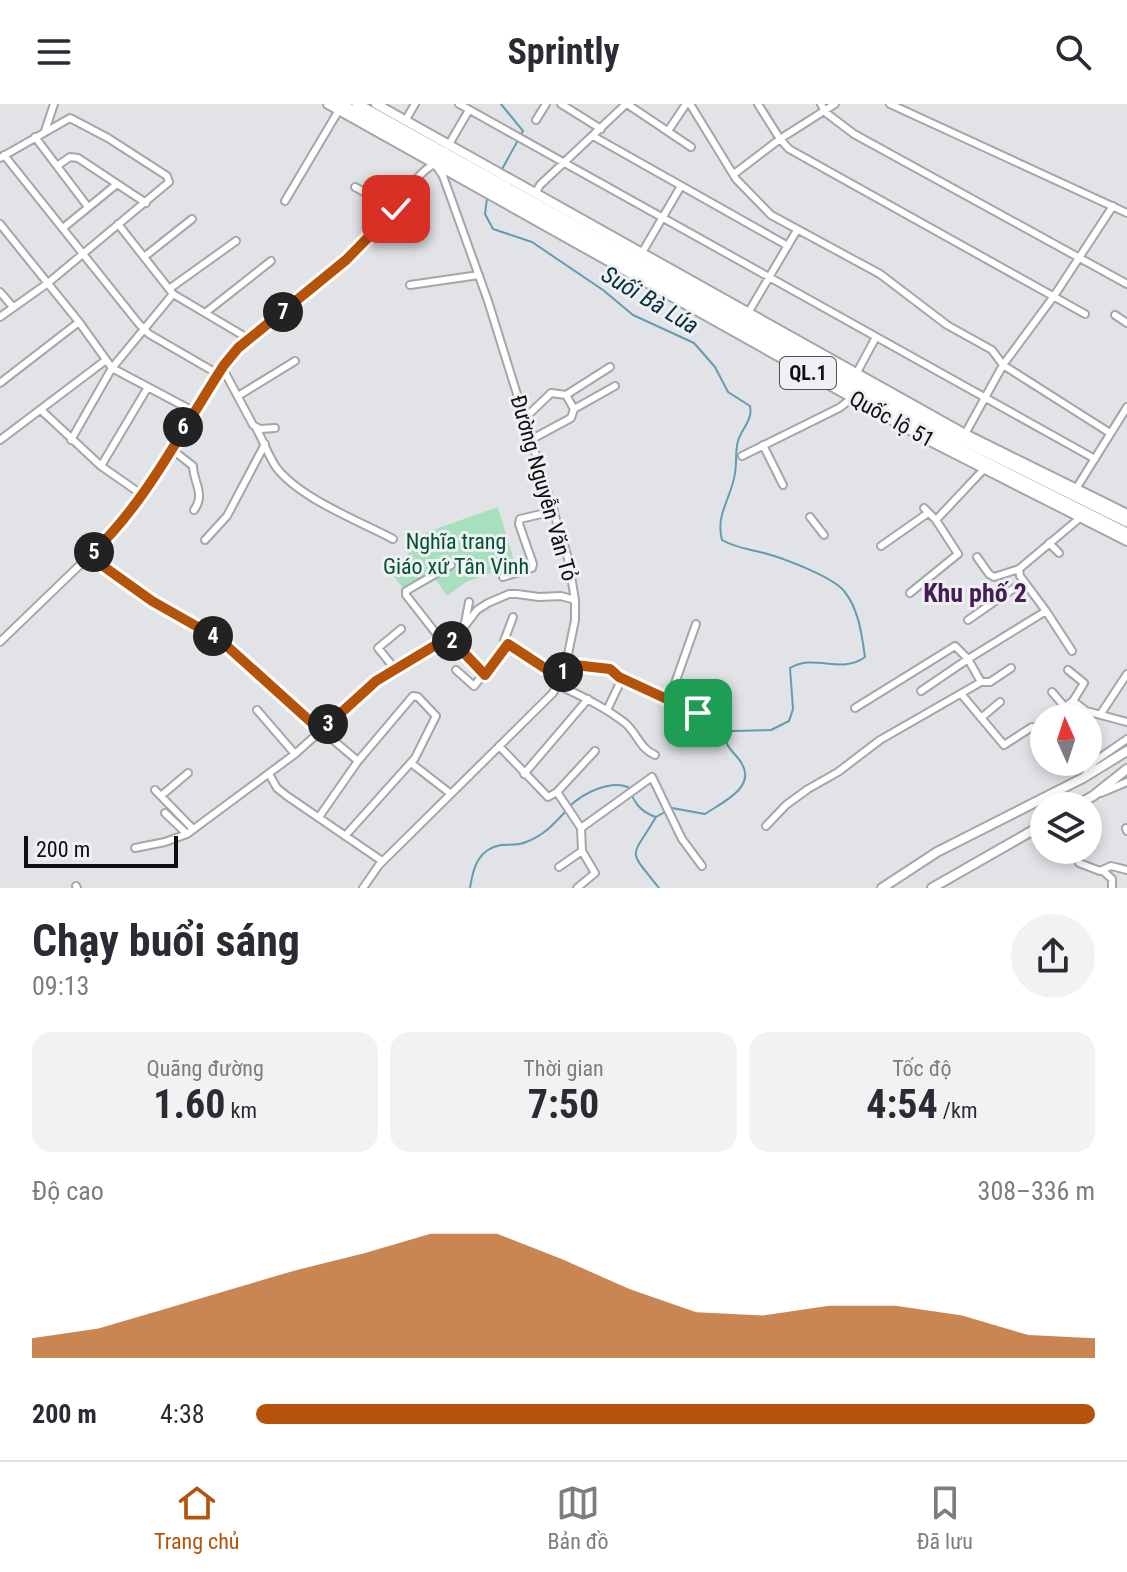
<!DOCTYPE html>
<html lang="vi">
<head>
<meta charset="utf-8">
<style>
  :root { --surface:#fff; --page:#f2f2f3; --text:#2b2b33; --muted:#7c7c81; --line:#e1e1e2; --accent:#b45309 }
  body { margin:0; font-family:"Roboto Condensed",sans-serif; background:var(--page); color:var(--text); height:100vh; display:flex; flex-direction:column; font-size:30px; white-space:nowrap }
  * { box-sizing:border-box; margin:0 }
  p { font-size:26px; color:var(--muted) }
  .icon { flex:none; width:44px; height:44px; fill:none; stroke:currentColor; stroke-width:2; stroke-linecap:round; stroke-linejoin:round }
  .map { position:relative; height:784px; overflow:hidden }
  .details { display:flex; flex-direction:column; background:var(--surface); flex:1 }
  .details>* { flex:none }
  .needle { width:52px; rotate:357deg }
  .fabs { position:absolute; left:1030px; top:600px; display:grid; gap:16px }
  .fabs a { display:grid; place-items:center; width:72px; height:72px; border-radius:50%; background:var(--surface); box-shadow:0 4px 12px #0003; font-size:40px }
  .scale { position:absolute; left:24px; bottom:20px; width:154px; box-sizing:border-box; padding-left:8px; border:4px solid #0f0f10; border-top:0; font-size:22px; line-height:28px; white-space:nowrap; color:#0f0f10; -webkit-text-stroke:6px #eff0f3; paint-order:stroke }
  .pin { position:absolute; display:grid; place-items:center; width:68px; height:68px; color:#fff; margin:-34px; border-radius:16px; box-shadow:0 4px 12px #0006 }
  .km { position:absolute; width:40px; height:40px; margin:-20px; border-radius:50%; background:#222; color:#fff; font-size:22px; line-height:40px; text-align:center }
  .round { display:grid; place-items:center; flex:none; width:84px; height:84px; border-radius:42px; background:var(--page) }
  .overview { display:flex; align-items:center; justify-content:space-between; height:136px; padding:0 32px }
  h1 { font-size:44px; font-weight:700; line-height:60px }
  .figures { display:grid; grid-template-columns:repeat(3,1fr); gap:12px; height:136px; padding:8px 32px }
  .figures div { display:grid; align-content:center; border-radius:20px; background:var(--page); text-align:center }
  .figures b { font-size:40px; font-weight:700 }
  .figures small { font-size:22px; font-weight:400 }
  .figures p { font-size:22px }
  .chart { height:224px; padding:16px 32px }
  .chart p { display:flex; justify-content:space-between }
  .chart svg { width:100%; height:144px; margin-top:8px; fill:var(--accent); opacity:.7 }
  ul { padding:0 32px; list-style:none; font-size:26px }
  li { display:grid; grid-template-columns:128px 96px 1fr; align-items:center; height:60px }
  li i { height:20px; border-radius:10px; background:var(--accent) }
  header { display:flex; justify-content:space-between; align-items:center; height:104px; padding:0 32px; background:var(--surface); font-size:36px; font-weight:700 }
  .menu { display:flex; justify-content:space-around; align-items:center; height:112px; border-top:2px solid var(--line); background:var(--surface); font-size:22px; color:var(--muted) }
  .menu a { display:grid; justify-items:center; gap:4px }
  .menu .active { color:var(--accent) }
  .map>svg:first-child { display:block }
</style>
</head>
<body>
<header><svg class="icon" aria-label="menu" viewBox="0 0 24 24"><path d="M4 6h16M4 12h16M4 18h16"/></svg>Sprintly<svg class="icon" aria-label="search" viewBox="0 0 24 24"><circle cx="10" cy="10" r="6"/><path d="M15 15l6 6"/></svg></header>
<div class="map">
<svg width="1127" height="784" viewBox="0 0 1127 784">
  <rect width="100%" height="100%" fill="#e2e3e6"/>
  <path fill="#a8e0bd" d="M498,403L514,457L498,461L499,464L490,466L491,469L466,478L447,492L436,476L408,490L394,473L413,442L427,428Z"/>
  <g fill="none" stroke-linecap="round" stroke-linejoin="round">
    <path stroke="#639cb0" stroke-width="2" d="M501,67L523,27L501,0
      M487,94L485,110L493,125L532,138L603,186L633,211L694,239L715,263L728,288L750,302C753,316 742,324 738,337C735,347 737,358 735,369C732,393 715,410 722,436C736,444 749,445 764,449C783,454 833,473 844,487C859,505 862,532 865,553C841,571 815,549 790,564L793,605L789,617L771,626L732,627L728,631L727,640C731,648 738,652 742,660C756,684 721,699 705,710L672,704L656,713C640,708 634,698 628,683C610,676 583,689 570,702
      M656,713C630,757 627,743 659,784
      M470,784C473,764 478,745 501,741C509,740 518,742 526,738C543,732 554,720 566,707"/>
    <defs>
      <path id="minor" d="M459,0L1095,355
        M561,0L601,25
        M627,0L691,43
        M690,0L736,75L771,111L880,170L947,221L992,246L1003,261L1110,329
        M758,0L780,35L789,45L1085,210
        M821,0L825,8L854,30L1127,180
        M890,0L1127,109
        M536,16L546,0
        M405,17L415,0
        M45,27L54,0
        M668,27L686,0
        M593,32L788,142
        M35,33L88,103
        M448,42L469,6
        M4,51L139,220L149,230L218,270
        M0,54L70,14L108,34L167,72L169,78L48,179L0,213
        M57,62L70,53L78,54L146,99
        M734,70L780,35L835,0
        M355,83L396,105
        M535,90L540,81L626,0
        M285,97L339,6
        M0,120L79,218L112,264L193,307
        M118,120L173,190L249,235
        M63,124L117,80
        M640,152L681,82
        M144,153L192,115
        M410,181L479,171
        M169,185L236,137
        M0,188L13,203
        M205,209L271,157
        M748,209L797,126
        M1115,211L1127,219
        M222,263L253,321L260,325L275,324
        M855,272L876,233
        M0,279L79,218
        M238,292L295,257
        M574,305L615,282
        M41,306L101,362L141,390
        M524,315L551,289L566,291L610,263
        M256,324C263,336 268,351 276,363C299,394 359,417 393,435
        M965,330L1003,261L1054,192L1113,102
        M532,335L571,314L574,305L566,291
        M0,336L106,256
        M71,336L112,264L173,190
        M763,341L783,381
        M170,344L193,362C193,378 206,390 194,406
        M742,352L839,304L855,292
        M101,362L148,283
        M1074,388L1127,303
        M810,413L824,431
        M936,416L984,365
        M205,436L227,412L265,340
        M1049,439L1059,449
        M881,442L928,409
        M89,452L152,497L219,535L262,576L358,657
        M977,453L989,470L994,473L1019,465
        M503,473L532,464L533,460L519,420L520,415L554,407
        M910,489L958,450L936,416L924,404
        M1046,507L1072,547
        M513,513L504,537L534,559L560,574
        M968,516L1023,478
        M464,524L469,498
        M449,533L485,571
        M442,537L406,491V487L451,461
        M0,538L113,429L141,390L224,261C269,209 332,176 379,125C394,108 415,68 435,60L443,72L488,197L568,454L575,496V516L566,560L553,589L379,761L363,784
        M566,560L603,563L615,567L619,581L607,606
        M395,565L378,544L401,525
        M456,566L474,582L508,540
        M1068,566L1084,579L1073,597L1086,607L1127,618
        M619,573L669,596L696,520
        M558,581C581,592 605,603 625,619C638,630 639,644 655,651
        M921,587L968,555L1046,507L1020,472L1019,465L1081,413
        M1052,588L1065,603L1073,597
        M962,591L1004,641L1032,623
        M669,596L672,600L719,618
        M855,604L955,542L968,555L981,578
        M257,606L295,650
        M1100,611L1127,570
        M981,614L1000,598
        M499,642L548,693L557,688L595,647
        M411,659L451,690
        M269,670L277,684L287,692L382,757
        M524,670L588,595
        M1085,671L1095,657L1127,635
        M155,686L193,725
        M557,688L581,724L582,747L595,769L577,784
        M1101,689L1127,678
        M162,691L188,669
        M165,709L187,730
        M319,713L358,657L413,592L418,593L436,612L415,654L345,732
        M766,722L786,701L808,685L838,668L880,636L981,578H990L1011,564
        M581,724L652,673L682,735L702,762
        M1126,724L1127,727
        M135,744L165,738L187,730L295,650L376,577L461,527L477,506L488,499L509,490H517L539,493L561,492L575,496
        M1079,759L1100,767L1111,762L1127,766
        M559,763L582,747
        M1103,767L1112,775V784
        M76,782L77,784"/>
      <path id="major" d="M328,0L926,335L1127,437
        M376,0L965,330L1127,410
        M1075,702L1093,692L1127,665
        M882,784L937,748L1083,674L1127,647
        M932,784L1044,720"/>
      <path id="highway" d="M341,0L958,344L1127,429
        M357,0L962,336L1127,418"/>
    </defs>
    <use href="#minor" stroke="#a5a6a9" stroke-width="10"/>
    <use href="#major" stroke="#a5a6a9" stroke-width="12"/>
    <use href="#highway" stroke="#a5a6a9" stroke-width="13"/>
    <use href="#minor" stroke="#fff" stroke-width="6"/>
    <use href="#major" stroke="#fff" stroke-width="8"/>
    <use href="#highway" stroke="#fff" stroke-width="9"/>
  </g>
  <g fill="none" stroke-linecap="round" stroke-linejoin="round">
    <defs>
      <path id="route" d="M396,105L346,156L238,244L224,261C182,325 146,400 89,452L152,497L219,535L321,627L376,577L449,533L485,571L508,540L560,574L566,560L610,565L619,573L669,596L672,600L698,609"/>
    </defs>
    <use href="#route" stroke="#fff" stroke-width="16"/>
    <use href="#route" stroke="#b45309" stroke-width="10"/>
  </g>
  <g text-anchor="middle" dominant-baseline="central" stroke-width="6" stroke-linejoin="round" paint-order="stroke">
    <rect fill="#eff0f3" stroke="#525254" stroke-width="2" x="780" y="253" width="56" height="32" rx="6"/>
    <g font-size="20" font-weight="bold" fill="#0f0f10">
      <text x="808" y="269">QL.1</text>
    </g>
    <g font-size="22" fill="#0f0f10" stroke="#eff0f3">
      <text transform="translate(892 315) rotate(29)">Quốc lộ 51</text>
      <text transform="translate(544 384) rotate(74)">Đường Nguyễn Văn Tỏ</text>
    </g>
    <g font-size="22" fill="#005430" stroke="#eff0f3">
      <text x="456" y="437">Nghĩa trang<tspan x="456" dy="25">Giáo xứ Tân Vinh</tspan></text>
    </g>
    <g font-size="24" font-style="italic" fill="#08303b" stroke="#eff0f3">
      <text transform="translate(650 196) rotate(31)">Suối Bà Lúa</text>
    </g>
    <g font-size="26" font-weight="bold" fill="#441d52" stroke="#eff0f3">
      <text x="975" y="489">Khu phố 2</text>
    </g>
  </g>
</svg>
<div class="fabs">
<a><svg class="needle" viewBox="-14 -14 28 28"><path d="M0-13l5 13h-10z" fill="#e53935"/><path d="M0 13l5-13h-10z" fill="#7c7c81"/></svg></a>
<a><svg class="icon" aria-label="layers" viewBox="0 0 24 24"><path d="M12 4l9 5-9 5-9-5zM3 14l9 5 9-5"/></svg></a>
</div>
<div class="scale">200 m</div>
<div class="pin" style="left:698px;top:609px;background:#1e9e55"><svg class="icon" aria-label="arrive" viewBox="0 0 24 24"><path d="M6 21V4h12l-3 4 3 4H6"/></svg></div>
<div class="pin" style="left:396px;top:105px;background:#d93025"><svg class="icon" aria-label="check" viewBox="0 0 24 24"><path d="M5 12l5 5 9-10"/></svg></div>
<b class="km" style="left:563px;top:568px">1</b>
<b class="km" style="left:452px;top:537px">2</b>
<b class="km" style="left:328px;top:620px">3</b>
<b class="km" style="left:213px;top:532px">4</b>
<b class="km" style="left:94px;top:448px">5</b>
<b class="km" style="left:183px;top:323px">6</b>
<b class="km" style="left:283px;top:208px">7</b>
</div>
<section class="details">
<div class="overview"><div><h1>Chạy buổi sáng</h1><p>09:13</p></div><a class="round"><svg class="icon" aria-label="share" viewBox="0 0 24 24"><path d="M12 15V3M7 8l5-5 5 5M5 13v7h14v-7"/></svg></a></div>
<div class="figures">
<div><p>Quãng đường</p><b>1.60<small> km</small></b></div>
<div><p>Thời gian</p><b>7:50</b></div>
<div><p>Tốc độ</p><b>4:54<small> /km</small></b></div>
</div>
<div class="chart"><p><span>Độ cao</span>308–336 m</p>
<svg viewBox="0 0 160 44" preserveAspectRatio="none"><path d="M0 44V38L10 35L20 29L30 23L40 17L50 12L60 6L70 6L80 14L90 23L100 30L110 31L120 28L130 28L140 31L150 37L160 38V44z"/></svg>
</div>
<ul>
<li><b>200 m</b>4:38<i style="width:100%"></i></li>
</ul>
</section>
<nav class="menu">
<a class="active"><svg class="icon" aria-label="home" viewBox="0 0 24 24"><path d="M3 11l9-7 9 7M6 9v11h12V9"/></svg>Trang chủ</a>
<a><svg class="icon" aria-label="map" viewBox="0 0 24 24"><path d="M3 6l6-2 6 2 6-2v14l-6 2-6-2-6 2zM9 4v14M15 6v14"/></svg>Bản đồ</a>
<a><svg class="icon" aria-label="saved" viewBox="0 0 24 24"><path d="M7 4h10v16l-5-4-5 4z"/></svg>Đã lưu</a>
</nav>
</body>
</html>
